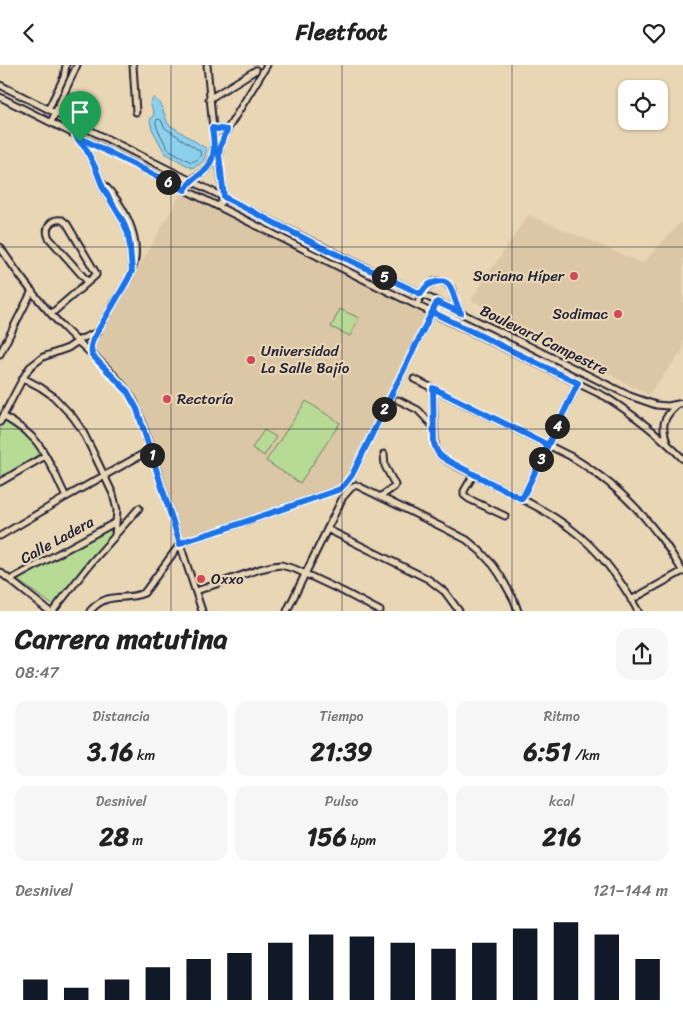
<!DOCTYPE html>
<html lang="es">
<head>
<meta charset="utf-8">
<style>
  :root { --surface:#fff; --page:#f6f6f6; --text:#222; --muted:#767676; --accent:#111827 }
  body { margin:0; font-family:Sriracha,sans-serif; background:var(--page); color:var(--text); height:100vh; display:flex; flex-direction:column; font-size:19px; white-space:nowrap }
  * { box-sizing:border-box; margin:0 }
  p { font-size:16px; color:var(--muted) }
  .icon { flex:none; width:28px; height:28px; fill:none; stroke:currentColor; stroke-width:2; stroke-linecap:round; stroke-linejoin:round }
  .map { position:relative; height:546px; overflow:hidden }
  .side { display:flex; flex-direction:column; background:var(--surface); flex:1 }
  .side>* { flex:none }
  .fabs { position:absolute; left:618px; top:15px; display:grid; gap:10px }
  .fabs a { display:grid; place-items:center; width:50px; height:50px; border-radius:10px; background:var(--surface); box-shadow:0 1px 4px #0004; font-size:25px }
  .pin { position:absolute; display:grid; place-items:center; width:42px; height:42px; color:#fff; margin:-51px -21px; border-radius:50% 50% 50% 0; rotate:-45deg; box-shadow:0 0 5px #0007 }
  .pin .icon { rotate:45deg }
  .km { position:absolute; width:25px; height:25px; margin:-12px; border-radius:50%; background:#222; color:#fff; font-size:14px; line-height:25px; text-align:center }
  .round { display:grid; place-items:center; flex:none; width:52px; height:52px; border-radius:15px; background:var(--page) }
  .summary { display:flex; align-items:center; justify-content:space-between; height:85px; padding:0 15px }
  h1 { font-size:28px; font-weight:700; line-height:38px }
  .stats { display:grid; grid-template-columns:repeat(3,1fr); gap:8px; height:85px; padding:5px 15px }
  .stats div { display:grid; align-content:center; border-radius:12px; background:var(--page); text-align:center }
  .stats b { font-size:25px; font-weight:700 }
  .stats small { font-size:14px; font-weight:400 }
  .stats p { font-size:14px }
  .chart { height:140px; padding:10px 15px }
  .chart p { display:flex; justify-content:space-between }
  .chart svg { width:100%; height:90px; margin-top:5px; stroke:var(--accent); stroke-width:6 }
  header { display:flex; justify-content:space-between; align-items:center; height:65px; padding:0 15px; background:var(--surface); font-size:22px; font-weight:700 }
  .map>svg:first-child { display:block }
</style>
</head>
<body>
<header><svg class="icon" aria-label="back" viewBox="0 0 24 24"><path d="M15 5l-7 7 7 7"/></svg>Fleetfoot<svg class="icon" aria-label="heart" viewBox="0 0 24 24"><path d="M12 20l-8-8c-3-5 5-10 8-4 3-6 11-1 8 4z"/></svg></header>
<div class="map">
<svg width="683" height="546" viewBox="0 0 683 546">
  <rect width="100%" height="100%" fill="#e9d6b4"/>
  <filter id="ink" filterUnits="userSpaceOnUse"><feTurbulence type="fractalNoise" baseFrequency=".02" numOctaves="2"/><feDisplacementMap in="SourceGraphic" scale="10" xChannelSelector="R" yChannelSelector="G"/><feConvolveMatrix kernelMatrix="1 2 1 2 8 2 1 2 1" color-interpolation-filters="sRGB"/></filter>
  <g filter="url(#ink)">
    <path fill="#dbc7a5" d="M185,126L425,250L342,418L181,477L141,348L128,327L92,285L180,130Z
      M528,150L643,198L683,155V285L648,330L471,235Z"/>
    <path fill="#b7db95" stroke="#6c7e68" d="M340,244L359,253L350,271L331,262Z
      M306,336L340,358L300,418L266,396Z
      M3,356C20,365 30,372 41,388L0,413V361Z
      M264,365L276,372L264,391L252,383Z
      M109,463L112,469L54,541L16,514Z"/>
    <path fill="#8bd1ed" stroke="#618ba6" d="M154,32L161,40L168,59L207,84C204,96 204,98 192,103L165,88L152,64L150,55L154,49L150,38Z"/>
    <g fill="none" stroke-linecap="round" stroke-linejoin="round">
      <path stroke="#4c6882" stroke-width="1" d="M158,54L161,55L165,63L200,86C202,92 197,96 191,97L168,84L157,63L156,57Z"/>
      <defs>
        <path id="minor" d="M133,0L136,47
          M0,20L317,179L519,276L630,331L656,340L668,341L683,338
          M0,32L381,223L606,332C634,350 660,370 683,394
          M209,34L256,5
          M48,45L64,12L66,0
          M51,57L77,0
          M212,63L227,65
          M76,71L86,84L95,102L103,123L123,156L128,169L130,182L132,206
          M185,125L190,116L203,107L208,102L213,90L214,74L207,0
          M219,141L224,132L219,96L220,81L227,65L267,0
          M0,182C19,211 40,239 65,264C85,285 117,308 132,333C136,339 138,347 141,354L180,479L202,546
          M417,240L424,224L433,217L440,216L446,218L452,224L455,236L461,248
          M51,249L96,210V208L67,159L62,155C51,153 44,163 49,173L88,217
          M0,289L32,226
          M92,290L91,281L93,274L130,211C131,207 133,203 134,199C141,171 122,136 101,117
          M23,313L40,322L53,331L73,352L82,365L92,385L113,429L117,445L115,471L91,498L53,546
          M414,314L570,391C604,411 633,436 657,468C667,480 675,494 683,507
          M433,323L435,378C435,382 436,385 438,388C444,397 480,412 491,418C518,432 546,445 571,464C599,485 621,515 638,546
          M398,335L418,345L433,361
          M3,351C14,358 26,365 35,375C48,390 57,414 66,432
          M0,357L23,313L30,302L43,292L68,283L81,274L98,267
          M667,377C661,360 663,353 676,341
          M474,409L464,426V430L469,434L505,451
          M0,417L45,391
          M380,432L394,422L395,420L385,401L384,389
          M522,434L578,318
          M327,464L428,514L445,527L459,546
          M115,470L139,443
          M0,471L66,432L150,385
          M0,507L49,546
          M10,515L116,457
          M196,526L260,504L273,501L281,500L295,504L344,527L380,546
          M631,535L683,506
          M90,546C109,525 122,537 144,528L180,479L185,476L221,465L340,424L348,416L352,410L437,237
          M287,546L343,432L351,423L356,420L448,465L467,475L480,486L493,500L500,510L514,535L518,546"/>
      </defs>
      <use href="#minor" stroke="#22223b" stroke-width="9"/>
      <use href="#minor" stroke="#e9d6b4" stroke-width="5"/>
    </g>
  </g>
  <g fill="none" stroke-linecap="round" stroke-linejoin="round" filter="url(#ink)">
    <defs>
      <path id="route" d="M80,77L86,84L95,102L103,123L123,156L128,169L130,182L132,206L127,216L93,274L91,281L92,290L127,326L137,344L180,479L185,476L221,465L335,426L340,424L345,419L352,410L432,247L578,318L522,434L452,398C441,392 437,390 434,378L433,323L548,380L578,318L432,247L437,237L461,248C459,245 457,241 456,237C452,227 451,213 436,217C429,218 424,223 421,229L317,180L224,132L219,90L220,82L227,65L212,63C215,80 216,97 202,108C194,114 190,116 185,125L76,71L80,77"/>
    </defs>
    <use href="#route" stroke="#fff" stroke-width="10"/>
    <use href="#route" stroke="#1a73e8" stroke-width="6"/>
  </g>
  <path fill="none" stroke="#22223b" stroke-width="1" stroke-opacity="0.55" d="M171,0V546M342,0V546M512,0V546M0,182H683M0,364H683"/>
  <g fill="#d1495b" stroke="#e9d6b4" stroke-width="2">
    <circle cx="574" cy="211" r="5"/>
    <circle cx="618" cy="249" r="5"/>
    <circle cx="251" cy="295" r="5"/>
    <circle cx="167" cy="334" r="5"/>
    <circle cx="201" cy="514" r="5"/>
  </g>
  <g text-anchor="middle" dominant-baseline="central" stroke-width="4.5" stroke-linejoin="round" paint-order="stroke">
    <g font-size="15" fill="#22223b" stroke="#e9d6b4" text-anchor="start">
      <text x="564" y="211" text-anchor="end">Soriana Híper</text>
      <text x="608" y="249" text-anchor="end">Sodimac</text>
      <text x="261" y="286">Universidad<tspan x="261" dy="17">La Salle Bajío</tspan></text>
      <text x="177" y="334">Rectoría</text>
      <text x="211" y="514">Oxxo</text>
    </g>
    <g font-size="15" fill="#22223b" stroke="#e9d6b4">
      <text transform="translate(544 275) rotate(26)">Boulevard Campestre</text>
      <text transform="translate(57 475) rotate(-29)">Calle Ladera</text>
    </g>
  </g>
</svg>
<div class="fabs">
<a><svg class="icon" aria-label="locate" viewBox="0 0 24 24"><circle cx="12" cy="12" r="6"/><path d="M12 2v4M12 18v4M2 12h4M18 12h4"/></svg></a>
</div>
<div class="pin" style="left:80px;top:77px;background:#1e9e55"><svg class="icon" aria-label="arrive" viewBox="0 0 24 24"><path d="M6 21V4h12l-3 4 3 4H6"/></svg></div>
<b class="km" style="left:152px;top:390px">1</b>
<b class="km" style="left:384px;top:344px">2</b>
<b class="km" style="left:541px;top:394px">3</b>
<b class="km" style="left:557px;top:361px">4</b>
<b class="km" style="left:384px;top:212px">5</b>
<b class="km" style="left:168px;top:117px">6</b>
</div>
<section class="side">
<div class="summary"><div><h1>Carrera matutina</h1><p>08:47</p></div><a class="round"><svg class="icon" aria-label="share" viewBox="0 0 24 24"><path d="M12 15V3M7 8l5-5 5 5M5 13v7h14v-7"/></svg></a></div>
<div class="stats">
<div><p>Distancia</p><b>3.16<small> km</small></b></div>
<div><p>Tiempo</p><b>21:39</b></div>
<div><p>Ritmo</p><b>6:51<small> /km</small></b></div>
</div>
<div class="stats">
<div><p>Desnivel</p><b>28<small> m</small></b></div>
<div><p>Pulso</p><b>156<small> bpm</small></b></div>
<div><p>kcal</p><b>216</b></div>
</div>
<div class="chart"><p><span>Desnivel</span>121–144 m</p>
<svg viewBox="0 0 160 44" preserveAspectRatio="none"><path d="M5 44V34M15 44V38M25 44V34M35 44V28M45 44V24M55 44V21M65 44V16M75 44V12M85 44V13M95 44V16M105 44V19M115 44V16M125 44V9M135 44V6M145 44V12M155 44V24"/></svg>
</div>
</section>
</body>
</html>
